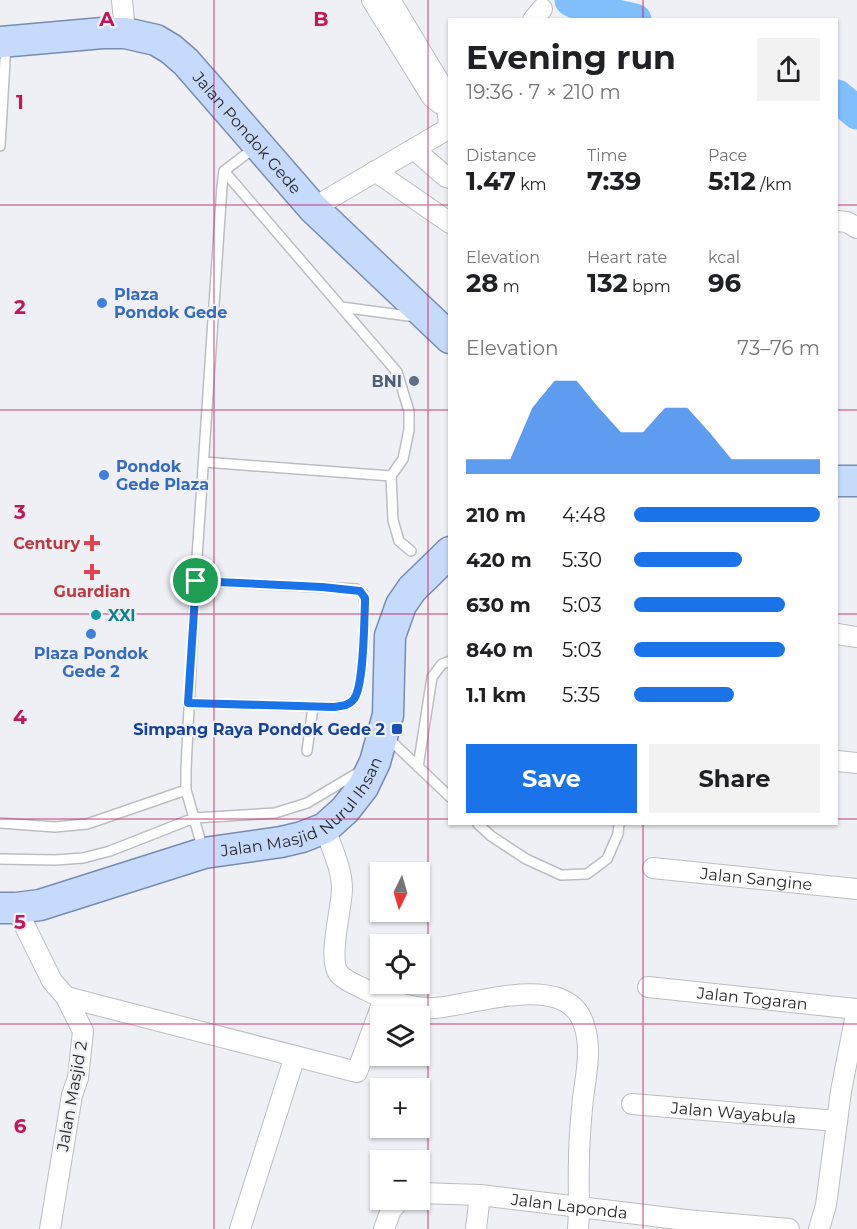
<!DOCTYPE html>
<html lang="en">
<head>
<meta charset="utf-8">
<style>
  :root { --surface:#fff; --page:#f2f2f2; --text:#202124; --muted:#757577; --accent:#1a73e8 }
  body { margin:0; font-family:Montserrat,sans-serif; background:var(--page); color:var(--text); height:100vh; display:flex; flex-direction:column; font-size:22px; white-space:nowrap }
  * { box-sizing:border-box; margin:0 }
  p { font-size:20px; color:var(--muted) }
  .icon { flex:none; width:33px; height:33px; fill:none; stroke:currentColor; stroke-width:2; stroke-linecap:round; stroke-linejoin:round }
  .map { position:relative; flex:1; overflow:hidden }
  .side { position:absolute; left:448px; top:18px; width:390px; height:807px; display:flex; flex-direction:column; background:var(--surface); border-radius:0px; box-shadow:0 2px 4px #0004 }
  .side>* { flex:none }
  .needle { width:39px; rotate:185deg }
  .buttons { position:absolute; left:370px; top:862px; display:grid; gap:12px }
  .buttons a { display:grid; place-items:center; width:60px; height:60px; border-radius:0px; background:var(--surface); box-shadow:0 2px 4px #0004; font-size:30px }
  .pin { position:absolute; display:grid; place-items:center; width:51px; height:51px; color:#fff; margin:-26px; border:3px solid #fff; border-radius:50%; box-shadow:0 2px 6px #0007 }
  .round { display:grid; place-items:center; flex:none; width:63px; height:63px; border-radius:0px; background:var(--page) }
  .head { display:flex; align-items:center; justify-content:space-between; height:102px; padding:0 18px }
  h1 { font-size:33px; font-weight:700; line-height:45px }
  .metrics { display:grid; grid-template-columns:repeat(3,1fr); gap:9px; height:102px; padding:6px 18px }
  .metrics div { display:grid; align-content:center }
  .metrics b { font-size:26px; font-weight:700 }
  .metrics small { font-size:16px; font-weight:400 }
  .metrics p { font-size:16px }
  .chart { height:168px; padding:12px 18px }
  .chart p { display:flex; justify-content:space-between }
  .chart svg { width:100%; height:108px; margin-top:6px; fill:var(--accent); opacity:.7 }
  .button { display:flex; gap:12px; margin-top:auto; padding:12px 18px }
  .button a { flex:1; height:69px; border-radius:0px; background:var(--accent); color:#fff; font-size:24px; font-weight:700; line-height:69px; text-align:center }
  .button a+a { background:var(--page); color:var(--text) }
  ul { padding:0 18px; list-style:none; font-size:20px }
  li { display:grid; grid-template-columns:96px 72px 1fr; align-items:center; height:45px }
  li i { height:15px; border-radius:8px; background:var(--accent) }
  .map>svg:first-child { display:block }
</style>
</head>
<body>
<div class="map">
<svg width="857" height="1229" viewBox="0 0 857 1229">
  <rect width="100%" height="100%" fill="#eef0f5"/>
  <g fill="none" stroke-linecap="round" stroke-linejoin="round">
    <path stroke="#80bffc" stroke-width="33" d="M571,0L594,11L635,20
      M837,96L857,113"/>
    <defs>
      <path id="service" d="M0,146L6,44
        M224,171L397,372L409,411V430L403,459L391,476L393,520L399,541L411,551
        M341,307L416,317
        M204,462L391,476
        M188,703L333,707C341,706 349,706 354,699C364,686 364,623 365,603L363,594L356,589L196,581
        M388,738L450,797
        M307,751L313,707
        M418,767L432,677L442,664L450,661
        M0,823L55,827L87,824L186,790
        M478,824L491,836L526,859L561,875L587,874L607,859L618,834L619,824
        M203,850L186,790V769L195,587L222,186L224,171L254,148
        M0,859L55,860L83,858L110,851L194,818L275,813L307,803L361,771"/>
      <g id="minor">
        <path d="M122,0L125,33"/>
        <path d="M372,0L432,97L441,104"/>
        <path d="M533,20L542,9"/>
        <path d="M414,149L446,177L450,178"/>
        <path d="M375,171L450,223"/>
        <path d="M313,208L446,130L449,122L444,90L390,0"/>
        <path d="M837,221L847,222L857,228"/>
        <path d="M837,634L857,637"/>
        <path d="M837,761L857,763"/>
        <path d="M325,828C331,847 342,868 342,889C342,908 327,959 339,974C345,981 357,985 366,990C388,1001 410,1009 435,1008C475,1005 568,970 584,1025C592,1048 586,1075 583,1098C581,1118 579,1140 579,1161C578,1184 580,1206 578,1229"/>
        <path id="s1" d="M653,868L857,889"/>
        <path d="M16,908L52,981L66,997L83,1031L78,1078L72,1095L50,1229"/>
        <path id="s2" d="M648,987L857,1009"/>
        <path d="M66,997L357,1072L384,999"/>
        <path id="s3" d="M632,1104L837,1121"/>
        <path id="s4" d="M420,1193L480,1195L686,1220L789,1229"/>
        <path d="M240,1229L295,1056"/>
        <path d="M384,1229L391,1210L400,1200"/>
        <path d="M476,1229L480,1195"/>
        <path d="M819,1229L826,1205L841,1091L857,1009"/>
      </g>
      <g id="primary">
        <path id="s5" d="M0,42L103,33H125L156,40L171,49L186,62L313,208L450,338"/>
        <path d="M837,481H857"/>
        <path id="s6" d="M0,908H16L40,905L204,853L281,842L302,837L325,828L345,810L363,787L375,762L388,715L390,636L401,605L412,589L450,552"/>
      </g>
    </defs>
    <use href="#service" stroke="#bcbec2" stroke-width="12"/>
    <use href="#minor" stroke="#bcbec2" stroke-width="22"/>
    <use href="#primary" stroke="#768cb1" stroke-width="33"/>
    <use href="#service" stroke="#fff" stroke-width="9"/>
    <use href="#minor" stroke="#fff" stroke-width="20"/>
    <use href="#primary" stroke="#c6dafb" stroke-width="30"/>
  </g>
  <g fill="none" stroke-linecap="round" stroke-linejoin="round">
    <defs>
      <path id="route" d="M196,581L322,587L360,591L365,598V603C364,623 364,686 354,699C349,706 341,706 333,707L188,703Z"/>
    </defs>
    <use href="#route" stroke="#fff" stroke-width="12"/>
    <use href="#route" stroke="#1a73e8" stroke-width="8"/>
  </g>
  <path fill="none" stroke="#c2185b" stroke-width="1.5" stroke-opacity="0.55" d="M214,0V1229M428,0V1229M643,0V20M0,205H450M837,205H857M0,410H450M837,410H857M0,614H450M837,614H857M0,819H450M837,819H857M643,824V1229M0,1024H381M420,1024H857"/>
  <g fill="#3f7fe0" stroke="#eef0f5" stroke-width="2">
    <circle cx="102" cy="303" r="6"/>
    <circle cx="104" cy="475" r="6"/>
    <circle cx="91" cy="634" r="6"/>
  </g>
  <circle fill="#5c6f8a" stroke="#eef0f5" stroke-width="2" cx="414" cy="381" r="6"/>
  <g fill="#e0444e" stroke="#eef0f5" stroke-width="2">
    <path d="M89 534h6v6h6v6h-6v6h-6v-6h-6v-6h6z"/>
    <path d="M89 563h6v6h6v6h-6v6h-6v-6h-6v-6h6z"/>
  </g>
  <circle fill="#0f9aa8" stroke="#eef0f5" stroke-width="2" cx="96" cy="615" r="6"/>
  <rect fill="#1a4fb4" stroke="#eef0f5" stroke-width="2" x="391" y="723" width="12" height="12" rx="3"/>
  <g text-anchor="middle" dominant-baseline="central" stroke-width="4.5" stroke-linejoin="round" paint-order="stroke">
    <g font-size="16" fill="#29292b" stroke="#eef0f5">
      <text stroke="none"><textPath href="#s5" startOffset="288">Jalan Pondok Gede</textPath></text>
      <text stroke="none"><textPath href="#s6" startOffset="327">Jalan Masjid Nurul Ihsan</textPath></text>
      <text stroke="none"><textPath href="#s1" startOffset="104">Jalan Sangine</textPath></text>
      <text stroke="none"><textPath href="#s2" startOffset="105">Jalan Togaran</textPath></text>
      <text transform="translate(72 1096) rotate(-80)">Jalan Masjid 2</text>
      <text stroke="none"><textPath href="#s3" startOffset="102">Jalan Wayabula</textPath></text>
      <text stroke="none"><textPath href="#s4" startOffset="150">Jalan Laponda</textPath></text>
    </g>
    <g font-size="16" font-weight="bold" fill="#366cbe" stroke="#eef0f5" text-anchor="start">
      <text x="114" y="294">Plaza<tspan x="114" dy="18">Pondok Gede</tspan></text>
      <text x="116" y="466">Pondok<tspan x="116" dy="18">Gede Plaza</tspan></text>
      <text x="91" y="653" text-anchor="middle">Plaza Pondok<tspan x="91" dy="18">Gede 2</tspan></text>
    </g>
    <g font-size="16" font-weight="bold" fill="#4e5e75" stroke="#eef0f5" text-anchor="end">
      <text x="402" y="381">BNI</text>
    </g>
    <g font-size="16" font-weight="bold" fill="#be3a42" stroke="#eef0f5" text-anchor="end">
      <text x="80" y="543">Century</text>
      <text x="92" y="591" text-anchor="middle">Guardian</text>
    </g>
    <g font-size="16" font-weight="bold" fill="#0d838f" stroke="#eef0f5" text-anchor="start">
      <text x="108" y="615">XXI</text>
    </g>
    <g font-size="16" font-weight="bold" fill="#164399" stroke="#eef0f5" text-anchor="end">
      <text x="385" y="729">Simpang Raya Pondok Gede 2</text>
    </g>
  </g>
  <g font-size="20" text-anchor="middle" font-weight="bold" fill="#c2185b" stroke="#eef0f5" stroke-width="4.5" stroke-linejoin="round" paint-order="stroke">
    <text x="107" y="26">A</text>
    <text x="321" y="26">B</text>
    <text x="20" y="109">1</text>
    <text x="20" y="314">2</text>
    <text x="20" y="519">3</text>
    <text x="20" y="724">4</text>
    <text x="20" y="929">5</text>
    <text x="20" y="1133">6</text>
  </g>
</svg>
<div class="buttons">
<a><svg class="needle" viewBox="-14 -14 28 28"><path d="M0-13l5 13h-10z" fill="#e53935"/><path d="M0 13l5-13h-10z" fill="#757577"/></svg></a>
<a><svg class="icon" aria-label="locate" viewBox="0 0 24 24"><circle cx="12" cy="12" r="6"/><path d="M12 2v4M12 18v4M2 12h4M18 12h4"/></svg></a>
<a><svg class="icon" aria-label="layers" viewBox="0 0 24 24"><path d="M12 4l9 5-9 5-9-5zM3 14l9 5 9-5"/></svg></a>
<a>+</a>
<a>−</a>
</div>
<div class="pin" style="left:196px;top:581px;background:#1e9e55"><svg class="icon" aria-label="arrive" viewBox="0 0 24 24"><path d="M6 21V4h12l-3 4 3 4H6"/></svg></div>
<section class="side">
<div class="head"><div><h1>Evening run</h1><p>19:36 · 7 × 210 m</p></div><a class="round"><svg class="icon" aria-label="share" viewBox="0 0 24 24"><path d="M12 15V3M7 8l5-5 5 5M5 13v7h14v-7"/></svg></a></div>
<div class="metrics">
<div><p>Distance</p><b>1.47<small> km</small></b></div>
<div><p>Time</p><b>7:39</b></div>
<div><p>Pace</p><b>5:12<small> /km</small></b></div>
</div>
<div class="metrics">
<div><p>Elevation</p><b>28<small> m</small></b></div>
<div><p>Heart rate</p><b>132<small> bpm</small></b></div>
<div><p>kcal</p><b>96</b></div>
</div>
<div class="chart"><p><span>Elevation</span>73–76 m</p>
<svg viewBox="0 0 160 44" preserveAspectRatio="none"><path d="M0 44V38L10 38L20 38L30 17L40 6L50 6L60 17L70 27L80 27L90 17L100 17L110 27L120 38L130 38L140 38L150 38L160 38V44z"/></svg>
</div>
<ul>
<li><b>210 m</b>4:48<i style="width:100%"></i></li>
<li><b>420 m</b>5:30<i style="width:58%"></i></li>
<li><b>630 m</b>5:03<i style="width:81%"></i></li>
<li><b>840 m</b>5:03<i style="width:81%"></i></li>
<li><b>1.1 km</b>5:35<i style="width:54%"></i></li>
</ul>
<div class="button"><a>Save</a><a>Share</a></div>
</section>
</div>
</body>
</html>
